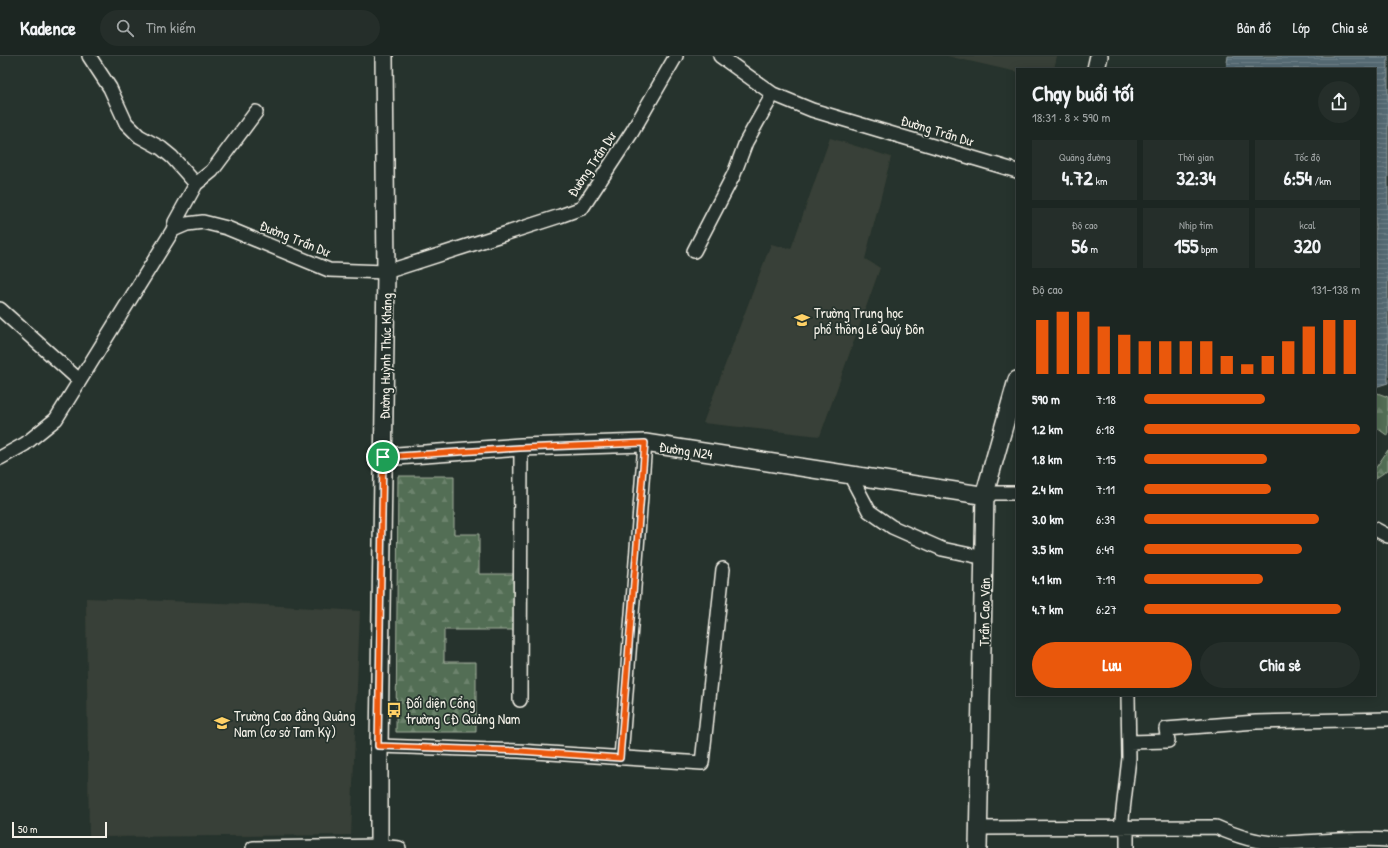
<!DOCTYPE html>
<html lang="vi">
<head>
<meta charset="utf-8">
<style>
  :root { --surface:#1c2622; --page:#252e2a; --text:#f1f3f6; --muted:#a0a5a5; --line:#3a4340; --accent:#ea580c }
  body { margin:0; font-family:"Patrick Hand",sans-serif; background:var(--page); color:var(--text); height:100vh; display:flex; flex-direction:column; font-size:15px; white-space:nowrap }
  * { box-sizing:border-box; margin:0 }
  p { font-size:13px; color:var(--muted) }
  .icon { flex:none; width:22px; height:22px; fill:none; stroke:currentColor; stroke-width:2; stroke-linecap:round; stroke-linejoin:round }
  .map { position:relative; flex:1; overflow:hidden }
  .panel { position:absolute; left:1016px; top:12px; width:360px; height:628px; display:flex; flex-direction:column; background:var(--surface); border-radius:0px; box-shadow:0 2px 10px #0003,0 0 0 1px var(--line) }
  .panel>* { flex:none }
  .scale { position:absolute; left:12px; bottom:10px; width:95px; box-sizing:border-box; padding-left:4px; border:2px solid #f4f1e8; border-top:0; font-size:11px; line-height:14px; white-space:nowrap; color:#f4f1e8; -webkit-text-stroke:3px #26332d; paint-order:stroke }
  .pin { position:absolute; display:grid; place-items:center; width:34px; height:34px; color:#fff; margin:-17px; border:2px solid #fff; border-radius:50%; box-shadow:0 1px 4px #0007 }
  .round { display:grid; place-items:center; flex:none; width:42px; height:42px; border-radius:21px; background:var(--page) }
  .head { display:flex; align-items:center; justify-content:space-between; height:68px; padding:0 16px }
  h1 { font-size:22px; font-weight:800; line-height:30px }
  .stats { display:grid; grid-template-columns:repeat(3,1fr); gap:6px; height:68px; padding:4px 16px }
  .stats div { display:grid; align-content:center; border-radius:0px; background:var(--page); text-align:center }
  .stats b { font-size:20px; font-weight:800 }
  .stats small { font-size:11px; font-weight:400 }
  .stats p { font-size:11px }
  .chart { height:112px; padding:8px 16px }
  .chart p { display:flex; justify-content:space-between }
  .chart svg { width:100%; height:72px; margin-top:4px; stroke:var(--accent); stroke-width:6 }
  .primary-button { display:flex; gap:8px; margin-top:auto; padding:8px 16px }
  .primary-button a { flex:1; height:46px; border-radius:24px; background:var(--accent); color:#fff; font-size:16px; font-weight:800; line-height:46px; text-align:center }
  .primary-button a+a { background:var(--page); color:var(--text) }
  ul { padding:0 16px; list-style:none; font-size:13px }
  li { display:grid; grid-template-columns:64px 48px 1fr; align-items:center; height:30px }
  li i { height:10px; border-radius:5px; background:var(--accent) }
  header { display:flex; align-items:center; gap:24px; box-sizing:border-box; height:56px; padding:0 20px; background:var(--surface); border-bottom:1px solid var(--line) }
  header strong { font-size:19px }
  nav { display:flex; gap:22px; margin-inline-start:auto; font-size:14px }
  .search { width:280px; height:36px; background:var(--page); display:flex; align-items:center; gap:10px; box-sizing:border-box; padding:0 14px; border-radius:22px; color:var(--muted); font-size:15px }
  .map>svg:first-child { display:block }
</style>
</head>
<body>
<header>
<strong>Kadence</strong>
<div class="search"><svg class="icon" aria-label="search" viewBox="0 0 24 24"><circle cx="10" cy="10" r="6"/><path d="M15 15l6 6"/></svg>Tìm kiếm</div>
<nav><a>Bản đồ</a><a>Lớp</a><a>Chia sẻ</a></nav>
</header>
<div class="map">
<svg width="1388" height="792" viewBox="0 0 1388 792">
  <defs>
    <pattern id="forest-firs" width="22" height="20" patternUnits="userSpaceOnUse"><rect width="22" height="20" fill="#536e54"/><path d="M5 1l3.5 6h-7zM16 11l3.5 6h-7z" fill="#6c836d"/></pattern>
    <pattern id="water-rules" width="6" height="5" patternUnits="userSpaceOnUse"><rect width="6" height="5" fill="#556a73"/><path d="M0 2.5h6" fill="none" stroke="#6e8087"/></pattern>
  </defs>
  <rect width="100%" height="100%" fill="#26332d"/>
  <filter id="ink" filterUnits="userSpaceOnUse"><feTurbulence type="fractalNoise" baseFrequency=".025" numOctaves="2"/><feDisplacementMap in="SourceGraphic" scale="8" xChannelSelector="R" yChannelSelector="G"/><feConvolveMatrix kernelMatrix="1 2 1 2 8 2 1 2 1" color-interpolation-filters="sRGB"/></filter>
  <g filter="url(#ink)">
    <path fill="#394037" d="M947,0H1057L1054,13H1017V16Z
      M830,82L891,101L865,203L880,212L820,380L703,367L771,188L791,193Z
      M86,542L247,548L360,555L351,779L89,781Z"/>
    <path fill="url(#forest-firs)" stroke="#a4b09e" d="M1375,336L1388,341V380L1377,372L1375,378Z
      M1388,394V414L1376,422L1375,425V413Z
      M398,420H454V478H479V518H518V574H444V606H476V676H396Z"/>
    <path fill="url(#water-rules)" stroke="#95a0a2" d="M1228,0H1388V327L1375,331V13H1226Z"/>
    <g fill="none" stroke-linecap="round" stroke-linejoin="round">
      <defs>
        <path id="minor" d="M89,0L110,32L126,67L139,80L161,92L172,101L196,128
          M720,0L773,38L812,54L1017,115
          M173,174L175,166L196,128L212,115L256,56
          M694,195L734,118L746,86L773,38
          M0,253L79,324
          M0,402L25,388L56,363L173,174L187,168L203,166L227,172L329,214L386,216L560,160L582,152L632,76L676,0
          M850,419L869,455L892,471L942,493L985,502
          M985,437H1017
          M1375,473L1388,480
          M520,644L521,391
          M1129,686L1168,685L1166,673L1256,666L1388,663
          M379,690L519,695L702,707L723,513
          M621,702L645,387
          M978,772L1216,771C1234,779 1255,786 1275,787C1313,787 1350,781 1388,784
          M1121,772L1129,702L1128,639
          M1127,772V792
          M253,792L379,790L399,792"/>
        <path id="tertiary" d="M1096,13L1099,0
          M383,401L521,391L645,387L987,440
          M379,792V690L386,216L384,0
          M978,792L985,437L1017,324"/>
      </defs>
      <use href="#minor" stroke="#f4f1e8" stroke-width="16"/>
      <use href="#tertiary" stroke="#f4f1e8" stroke-width="20"/>
      <use href="#minor" stroke="#26332d" stroke-width="13"/>
      <use href="#tertiary" stroke="#26332d" stroke-width="17"/>
    </g>
  </g>
  <g fill="none" stroke-linecap="round" stroke-linejoin="round" filter="url(#ink)">
    <defs>
      <path id="route" d="M645,387L620,702L519,695L378,690L383,401L520,392Z"/>
    </defs>
    <use href="#route" stroke="#fff" stroke-width="8"/>
    <use href="#route" stroke="#ea580c" stroke-width="5"/>
  </g>
  <defs>
    <symbol id="school-bare" viewBox="-9 -9 18 18"><path d="M0-5L7-2L0 1L-7-2ZM-4 1L0 2.5L4 1V4Q0 6-4 4Z" fill="#ffd166" stroke="#26332d" stroke-width="2.5" paint-order="stroke"/></symbol>
    <symbol id="bus-bare" viewBox="-9 -9 18 18"><path d="M-5-6H5V4H4V6H2V4H-2V6H-4V4H-5ZM-3.5-4V0h7V-4ZM-3.5 1.2v1.5H-2V1.2ZM2 1.2v1.5H3.5V1.2Z" fill="#ffd166" stroke="#26332d" stroke-width="2.5" paint-order="stroke"/></symbol>
    <symbol id="university-bare" viewBox="-9 -9 18 18"><path d="M0-5L7-2L0 1L-7-2ZM-4 1L0 2.5L4 1V4Q0 6-4 4Z" fill="#ffd166" stroke="#26332d" stroke-width="2.5" paint-order="stroke"/></symbol>
  </defs>
  <g fill-rule="evenodd">
    <use href="#school-bare" x="791" y="253" width="22" height="22"/>
    <use href="#bus-bare" x="383" y="643" width="22" height="22"/>
    <use href="#university-bare" x="211" y="656" width="22" height="22"/>
  </g>
  <g text-anchor="middle" dominant-baseline="central" stroke-width="3.5" stroke-linejoin="round" paint-order="stroke">
    <g font-size="14" fill="#f4f1e8" stroke="#26332d">
      <text transform="translate(937 74) rotate(17)">Đường Trần Dư</text>
      <text transform="translate(591 108) rotate(-56)">Đường Trần Dư</text>
      <text transform="translate(295 182) rotate(22)">Đường Trần Dư</text>
      <text transform="translate(385 300) rotate(-89)">Đường Huỳnh Thúc Kháng</text>
      <text transform="translate(686 394) rotate(9)">Đường N24</text>
      <text transform="translate(984 556) rotate(-89)">Trần Cao Vân</text>
    </g>
    <g font-size="14" fill="#f4f1e8" stroke="#26332d" text-anchor="start">
      <text x="814" y="256">Trường Trung học<tspan x="814" dy="16">phổ thông Lê Quý Đôn</tspan></text>
      <text x="406" y="646">Đối diện Cổng<tspan x="406" dy="16">trường CĐ Quảng Nam</tspan></text>
      <text x="234" y="659">Trường Cao đẳng Quảng<tspan x="234" dy="16">Nam (cơ sở Tam Kỳ)</tspan></text>
    </g>
  </g>
</svg>
<div class="scale">50 m</div>
<div class="pin" style="left:383px;top:401px;background:#1e9e55"><svg class="icon" aria-label="arrive" viewBox="0 0 24 24"><path d="M6 21V4h12l-3 4 3 4H6"/></svg></div>
<section class="panel">
<div class="head"><div><h1>Chạy buổi tối</h1><p>18:31 · 8 × 590 m</p></div><a class="round"><svg class="icon" aria-label="share" viewBox="0 0 24 24"><path d="M12 15V3M7 8l5-5 5 5M5 13v7h14v-7"/></svg></a></div>
<div class="stats">
<div><p>Quãng đường</p><b>4.72<small> km</small></b></div>
<div><p>Thời gian</p><b>32:34</b></div>
<div><p>Tốc độ</p><b>6:54<small> /km</small></b></div>
</div>
<div class="stats">
<div><p>Độ cao</p><b>56<small> m</small></b></div>
<div><p>Nhịp tim</p><b>155<small> bpm</small></b></div>
<div><p>kcal</p><b>320</b></div>
</div>
<div class="chart"><p><span>Độ cao</span>131–138 m</p>
<svg viewBox="0 0 160 44" preserveAspectRatio="none"><path d="M5 44V11M15 44V6M25 44V6M35 44V15M45 44V20M55 44V24M65 44V24M75 44V24M85 44V24M95 44V33M105 44V38M115 44V33M125 44V24M135 44V15M145 44V11M155 44V11"/></svg>
</div>
<ul>
<li><b>590 m</b>7:18<i style="width:56%"></i></li>
<li><b>1.2 km</b>6:18<i style="width:100%"></i></li>
<li><b>1.8 km</b>7:15<i style="width:57%"></i></li>
<li><b>2.4 km</b>7:11<i style="width:59%"></i></li>
<li><b>3.0 km</b>6:39<i style="width:81%"></i></li>
<li><b>3.5 km</b>6:49<i style="width:73%"></i></li>
<li><b>4.1 km</b>7:19<i style="width:55%"></i></li>
<li><b>4.7 km</b>6:27<i style="width:91%"></i></li>
</ul>
<div class="primary-button"><a>Lưu</a><a>Chia sẻ</a></div>
</section>
</div>
</body>
</html>
